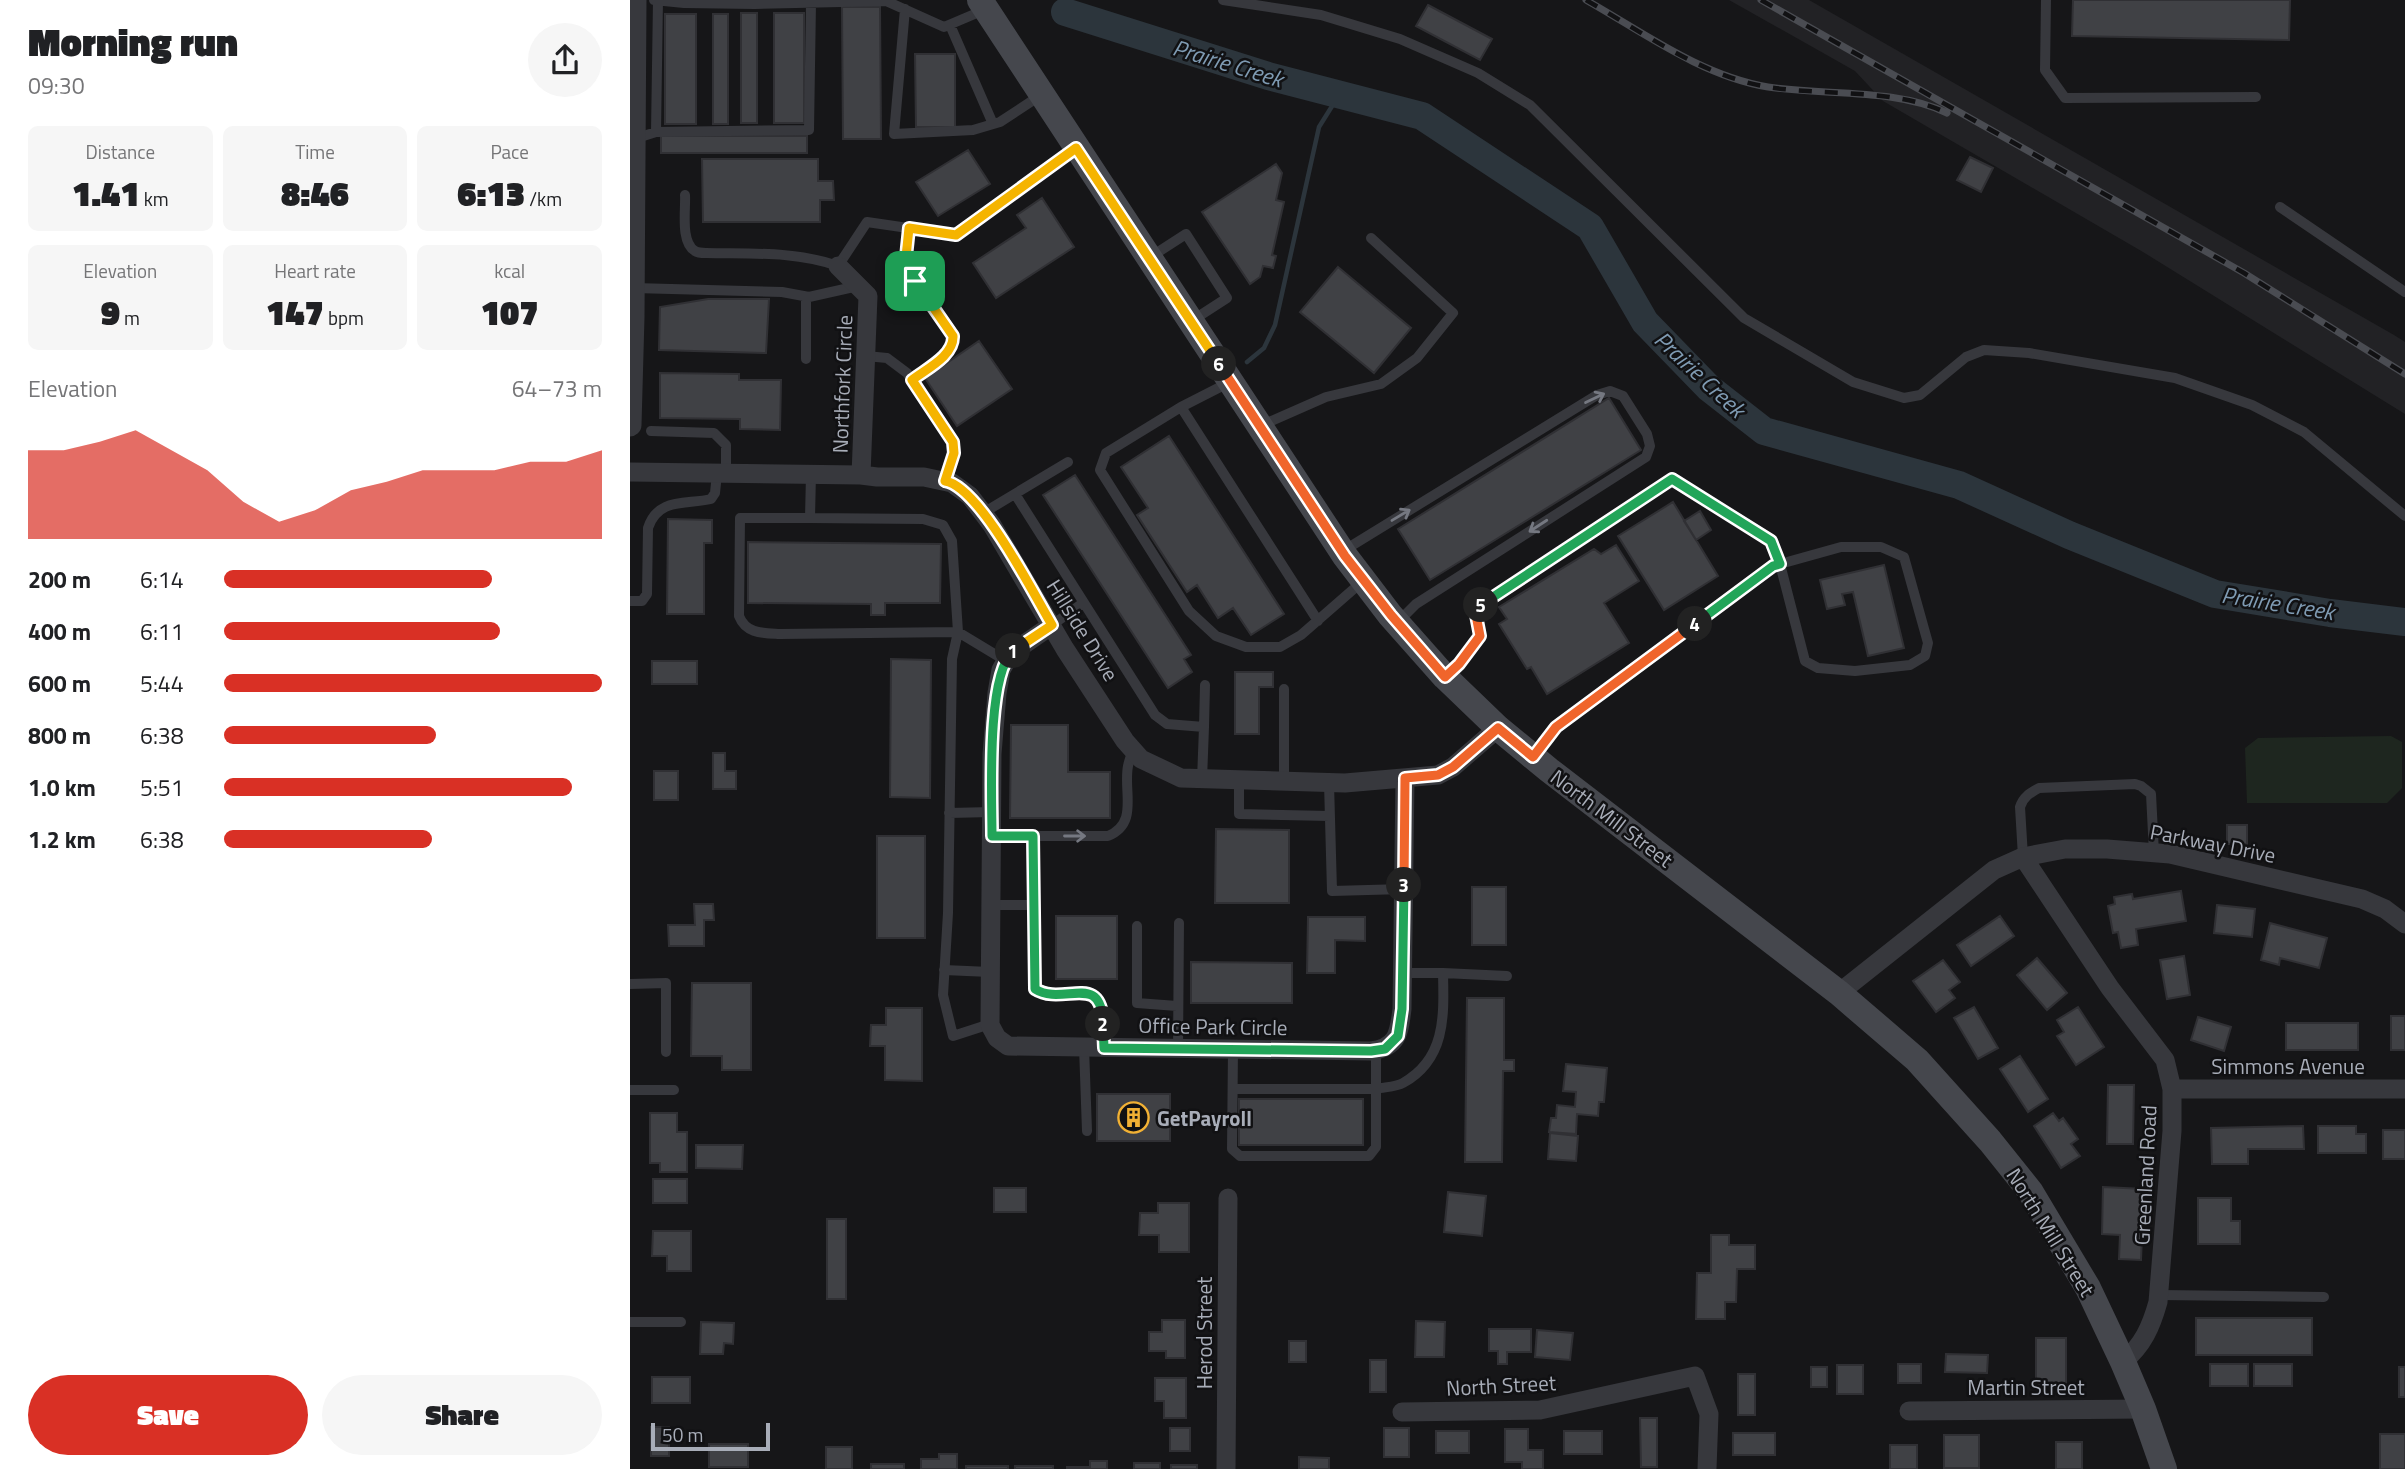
<!DOCTYPE html>
<html lang="en">
<head>
<meta charset="utf-8">
<style>
  :root { --surface:#fff; --page:#f6f6f6; --text:#202124; --muted:#757577; --accent:#d93025 }
  body { margin:0; font-family:"Titillium Web",sans-serif; background:var(--page); color:var(--text); height:100vh; display:flex; flex-direction:column; font-size:26px; white-space:nowrap }
  * { box-sizing:border-box; margin:0 }
  p { font-size:23px; color:var(--muted) }
  .icon { flex:none; width:38px; height:38px; fill:none; stroke:currentColor; stroke-width:2; stroke-linecap:round; stroke-linejoin:round }
  .map { position:relative; flex:1; overflow:hidden }
  .drawer { display:flex; flex-direction:column; background:var(--surface); width:630px }
  .drawer>* { flex:none }
  .scale { position:absolute; left:21px; bottom:18px; width:119px; box-sizing:border-box; padding-left:7px; border:4px solid #a8adb8; border-top:0; font-size:19px; line-height:24px; white-space:nowrap; color:#a8adb8; -webkit-text-stroke:5px #111113; paint-order:stroke }
  .pin { position:absolute; display:grid; place-items:center; width:60px; height:60px; color:#fff; margin:-30px; border-radius:14px; box-shadow:0 4px 10px #0006 }
  .km { position:absolute; width:35px; height:35px; margin:-18px; border-radius:50%; background:#222; color:#fff; font-size:19px; line-height:35px; text-align:center }
  .round { display:grid; place-items:center; flex:none; width:74px; height:74px; border-radius:37px; background:var(--page) }
  .headline { display:flex; align-items:center; justify-content:space-between; height:119px; padding:0 28px }
  h1 { font-size:38px; font-weight:800; line-height:52px }
  .metrics { display:grid; grid-template-columns:repeat(3,1fr); gap:10px; height:119px; padding:7px 28px }
  .metrics div { display:grid; align-content:center; border-radius:10px; background:var(--page); text-align:center }
  .metrics b { font-size:35px; font-weight:800 }
  .metrics small { font-size:19px; font-weight:400 }
  .metrics p { font-size:19px }
  .chart { height:196px; padding:14px 28px }
  .chart p { display:flex; justify-content:space-between }
  .chart svg { width:100%; height:126px; margin-top:7px; fill:var(--accent); opacity:.7 }
  .action { display:flex; gap:14px; margin-top:auto; padding:14px 28px }
  .action a { flex:1; height:80px; border-radius:42px; background:var(--accent); color:#fff; font-size:28px; font-weight:800; line-height:80px; text-align:center }
  .action a+a { background:var(--page); color:var(--text) }
  ul { padding:0 28px; list-style:none; font-size:23px }
  li { display:grid; grid-template-columns:112px 84px 1fr; align-items:center; height:52px }
  li i { height:18px; border-radius:9px; background:var(--accent) }
  main { display:flex; flex:1; min-height:0 }
  .map>svg:first-child { display:block }
</style>
</head>
<body>
<main>
<section class="drawer">
<div class="headline"><div><h1>Morning run</h1><p>09:30</p></div><a class="round"><svg class="icon" aria-label="share" viewBox="0 0 24 24"><path d="M12 15V3M7 8l5-5 5 5M5 13v7h14v-7"/></svg></a></div>
<div class="metrics">
<div><p>Distance</p><b>1.41<small> km</small></b></div>
<div><p>Time</p><b>8:46</b></div>
<div><p>Pace</p><b>6:13<small> /km</small></b></div>
</div>
<div class="metrics">
<div><p>Elevation</p><b>9<small> m</small></b></div>
<div><p>Heart rate</p><b>147<small> bpm</small></b></div>
<div><p>kcal</p><b>107</b></div>
</div>
<div class="chart"><p><span>Elevation</span>64–73 m</p>
<svg viewBox="0 0 160 44" preserveAspectRatio="none"><path d="M0 44V13L10 13L20 10L30 6L40 13L50 20L60 31L70 38L80 34L90 27L100 24L110 20L120 20L130 20L140 17L150 17L160 13V44z"/></svg>
</div>
<ul>
<li><b>200 m</b>6:14<i style="width:71%"></i></li>
<li><b>400 m</b>6:11<i style="width:73%"></i></li>
<li><b>600 m</b>5:44<i style="width:100%"></i></li>
<li><b>800 m</b>6:38<i style="width:56%"></i></li>
<li><b>1.0 km</b>5:51<i style="width:92%"></i></li>
<li><b>1.2 km</b>6:38<i style="width:55%"></i></li>
</ul>
<div class="action"><a>Save</a><a>Share</a></div>
</section>
<div class="map">
<svg width="1775" height="1469" viewBox="0 0 1775 1469">
  <rect width="100%" height="100%" fill="#161618"/>
  <path fill="#222225" d="M1099,0H1179L1764,335L1775,342V414L1513,252L1253,101L1225,71Z"/>
  <path fill="#1e261f" d="M1761,736L1772,742V788L1757,803H1617L1615,748L1628,738Z"/>
  <g fill="none" stroke-linecap="round" stroke-linejoin="round">
    <path stroke="#2c353c" stroke-width="4.5" d="M617,362L634,348L645,325L689,127L709,95"/>
    <path stroke="#2c353c" stroke-width="28" d="M435,12L638,76L792,116L960,227L1015,322L1079,388L1134,431L1329,485L1439,535L1585,594L1700,613L1775,622"/>
  </g>
  <path fill="#404145" stroke="#303034" stroke-width="2" d="M1443,0H1660L1659,40L1442,36Z
    M798,5L862,39L850,60L786,26Z
    M212,7H250L251,139H213Z
    M111,13H127V123H111Z
    M144,13H174V123H144Z
    M35,14H66V124H35Z
    M83,14H98V124H83Z
    M285,54H325V127H286Z
    M31,136H177V153H31Z
    M338,150L360,184L308,216L286,182Z
    M1340,157L1363,168L1351,192L1327,180Z
    M72,159H188V181H203L204,200H190V222H73Z
    M646,164L652,173L646,200L654,202L642,255L646,256L643,268L633,266L630,277L620,284L572,212Z
    M412,198L444,247L366,298L343,263L396,228L387,215Z
    M708,267L781,328L744,373L670,312Z
    M78,299H139L136,353L29,350L30,307Z
    M349,341L382,389L327,426L295,378Z
    M30,373L109,374V380H151L150,430L110,429V419L30,418Z
    M979,398L1011,450L800,580L768,529Z
    M539,436L654,614L621,635L603,608L588,618L567,585L557,592L507,515L518,508L491,467Z
    M445,475L561,655L554,659L562,672L538,688L413,495Z
    M1043,502L1088,576L1034,610L988,536Z
    M1070,511L1081,530L1066,540L1054,521Z
    M38,519L82,520V543H74V614H37Z
    M118,542L311,544L310,603H255V615H241V604L118,603Z
    M986,545L1009,581L974,603L999,643L917,694L901,667L897,669L869,624L877,619L869,607L964,549L971,554Z
    M1254,565L1274,648L1238,656L1223,592L1212,594L1215,605L1197,609L1190,580Z
    M261,659L301,660L300,798L260,797Z
    M22,661H67V684H22Z
    M605,672H643V687H629V734H605Z
    M381,725H438V772H480V818H380Z
    M83,753H95V771H106V789H83Z
    M24,771H48V800H24Z
    M1597,825H1617V844H1597Z
    M586,829L659,830V903H585Z
    M247,836H295V938H247Z
    M842,887H876V945H842Z
    M1551,891L1556,921L1506,929L1508,945L1491,948L1488,932L1483,933L1478,906L1485,904L1484,897L1502,894L1503,899Z
    M64,904H83L84,920H74V946H39L38,925H65Z
    M1587,905L1625,909L1622,937L1584,933Z
    M426,916H487V979H426Z
    M1370,916L1384,936L1341,966L1327,945Z
    M678,917H735V941L705,940V973H677Z
    M1640,923L1697,938L1689,968L1650,958L1649,965L1631,960Z
    M1554,956L1560,995L1537,999L1530,960Z
    M1407,958L1437,993L1417,1010L1387,975Z
    M1313,960L1330,982L1319,990L1325,998L1306,1012L1283,981Z
    M561,962L662,963V1003H561Z
    M62,983H121V1070H92V1056H61Z
    M837,998H874V1060H884V1071H873L872,1162H835Z
    M1344,1007L1368,1048L1348,1059L1324,1018Z
    M1448,1007L1474,1047L1446,1065L1427,1036L1434,1032L1427,1020Z
    M256,1008H292V1081L255,1080V1046H240L241,1025H256Z
    M1761,1016H1775V1050H1761Z
    M1568,1017L1601,1027L1594,1051L1561,1040Z
    M1656,1023H1728V1050H1656Z
    M1390,1056L1418,1099L1398,1112L1370,1069Z
    M936,1064L977,1068L974,1102H969L968,1116L947,1114L946,1134L919,1132L921,1118H926L927,1105L945,1107L946,1092L933,1091Z
    M1478,1085H1504L1503,1144H1477Z
    M467,1094H540V1141H467Z
    M609,1099H733V1145H609Z
    M20,1113H47V1132H57V1172H30V1163H20Z
    M1423,1113L1429,1121L1433,1118L1448,1139L1441,1144L1450,1156L1431,1168L1404,1126Z
    M1673,1126L1674,1149H1618V1164H1582L1581,1128Z
    M1688,1126H1726V1134H1736V1153H1688Z
    M1753,1130H1775V1159H1753Z
    M920,1133L948,1136L946,1161L918,1159Z
    M66,1145H113L112,1169L66,1168Z
    M23,1179H57V1203H23Z
    M1473,1187L1514,1189L1511,1260L1489,1259L1490,1235L1472,1234Z
    M364,1188H396V1212H364Z
    M818,1192L856,1196L852,1236L814,1232Z
    M1568,1198H1601V1221H1610V1244H1568Z
    M528,1203H559V1252H529V1235H509L510,1213H528Z
    M197,1219H216V1299H197Z
    M23,1231H61V1271H37V1256H22Z
    M1081,1235H1099V1245H1125V1269H1107L1106,1302H1095V1319H1066L1067,1273H1081Z
    M1566,1318H1682V1355H1566Z
    M532,1320H555V1358H536V1351H519V1332H532Z
    M786,1321L815,1322L814,1357H785Z
    M71,1322L104,1323L103,1344L94,1343L93,1354H70Z
    M859,1329H901V1352H877V1364H868V1351H859Z
    M907,1330L943,1333L940,1360L905,1357Z
    M1406,1338H1436V1384H1406Z
    M659,1341H676V1362H659Z
    M1316,1354L1358,1355L1357,1373L1315,1372Z
    M740,1360H756V1392H740Z
    M1268,1364H1291V1383H1268Z
    M1580,1364H1618V1386H1580Z
    M1624,1364H1662V1386H1624Z
    M1207,1365H1233V1394H1207Z
    M1181,1367H1197V1387H1181Z
    M1769,1367H1775V1397H1769Z
    M1108,1374H1125V1415H1108Z
    M22,1377H60V1403H22Z
    M525,1378H556V1418H534V1401H525Z
    M1010,1418H1027V1467H1011Z
    M21,1427H39V1456H21Z
    M540,1428H560V1451H540Z
    M754,1428H779V1457H754Z
    M875,1429H898V1450H913V1469H892V1462H875Z
    M806,1431H839V1453H806Z
    M934,1431H972V1454H934Z
    M1103,1433H1145V1455H1103Z
    M1750,1434H1775V1469H1750Z
    M1314,1435H1349V1468H1314Z
    M1426,1442H1452V1469H1426Z
    M79,1444H118V1467H79Z
    M1260,1445H1287V1469H1260Z
    M196,1447H222V1469H196Z
    M309,1454H327V1469H291V1459H309Z
    M669,1457L699,1458V1469H669Z
    M460,1461H477V1469H437V1467H460Z
    M504,1463H530V1469H504Z
    M241,1464H274V1469H241Z
    M541,1465H567V1469H541Z
    M336,1466H378V1469H336Z
    M385,1466H423V1469H385Z"/>
  <g fill="none" stroke-linecap="round" stroke-linejoin="round">
    <path stroke="#37383d" stroke-width="10" d="M24,0L54,3L125,4L256,1L314,27L354,10
      M593,0L691,15L770,39L848,73L900,105L1114,318L1223,382L1274,398L1290,395L1336,357L1354,350L1399,353L1545,378L1622,405L1674,432L1775,516
      M1416,0L1415,70L1435,98L1626,97
      M275,9L264,134L343,130L370,122L411,95
      M320,25L363,124
      M26,132L28,0
      M4,139L26,132L179,130L181,3
      M55,195C56,209 50,242 65,251C68,253 72,253 76,253C121,254 165,251 208,266L237,222L326,235L446,148
      M1650,207L1775,292
      M279,228L276,257L285,281L321,330L323,343L319,351L282,380
      M522,256L556,234L597,298L563,320
      M4,288L152,292L179,297L228,286
      M236,356L257,358L277,373L323,442L324,453L315,481
      M176,359V297
      M600,382L551,407L476,453L470,470L559,611L586,636L616,647H650L671,635L734,580
      M551,407L688,621
      M630,426L696,397L751,384L787,358L823,313L741,238
      M21,431L84,433L96,445V473
      M181,474L180,518L293,519L313,525L322,541L328,632L376,661
      M385,494L525,715L537,724L574,727L572,780
      M353,513L438,462
      M180,518H110L109,616C116,634 133,633 150,634L328,632L322,659L318,913L313,995L323,1036L360,1024
      M713,551L967,395L980,391L993,396L1017,434L1020,446L1016,457L786,604L769,621
      M0,601H12L17,594L18,528C28,497 56,505 81,499L85,493L87,473
      M422,625L453,603
      M816,675L829,664L850,636L844,610L1042,479L1141,541L1150,564L1175,661L1188,668L1225,671L1280,665L1295,656L1298,643L1274,557L1251,547H1211L1150,564L1143,566L927,727L903,756
      M574,727L575,685
      M609,781V814L700,816
      M654,782V689
      M699,783L702,891L774,889
      M319,813L362,812
      M362,836H478C509,823 493,792 498,766C499,761 501,756 503,750
      M403,836L405,988L419,993L460,994L467,998L472,1006L474,1047
      M1393,857L1390,807C1393,797 1400,793 1409,788L1505,784L1511,786L1521,794L1524,853
      M361,905H403
      M507,926V1003L547,1006
      M314,970L360,972
      M813,973L877,976
      M0,984L36,983V1052
      M454,1047L457,1131
      M548,1049L549,923
      M603,1049L602,1149L610,1156H739L746,1147V1089C754,1087 766,1087 773,1083C816,1059 814,1016 813,973H773
      M603,1089H746V1051
      M0,1090H44
      M1529,1295L1694,1297
      M0,1322H51"/>
    <path stroke="#37383d" stroke-width="19" d="M208,266L238,296L231,475
      M0,472L231,475L247,477H294L322,483L340,496L362,525L435,649L495,741L511,759L551,778L715,783L808,775L823,767L868,728
      M422,625L380,654L371,670L367,693L362,754L360,1025L367,1038L378,1046L741,1051C768,1047 769,1033 772,1009L775,778
      M1393,857L1480,988L1535,1060L1542,1089V1131L1528,1302C1521,1327 1513,1345 1493,1362
      M1209,993L1364,870L1393,857L1435,849H1477L1540,854L1732,899L1755,909L1775,924
      M1542,1089H1775
      M1279,1411L1513,1409
      M772,1412L910,1410L1065,1376L1079,1414L1077,1469
      M596,1469L598,1198"/>
    <path stroke="#37383d" stroke-width="23" d="M0,425L3,317L5,0"/>
    <path stroke="#45474d" stroke-width="26" d="M350,0L715,556L760,615L815,677L868,728L919,770L1209,993L1287,1060L1360,1141L1400,1191L1458,1288L1493,1362L1513,1409L1534,1469"/>
    <defs>
      <path id="rail" d="M956,0C1014,33 1072,76 1138,87C1195,96 1266,88 1317,113
        M1131,0L1614,273L1775,374"/>
    </defs>
    <use href="#rail" stroke="#4a4c52" stroke-width="7"/>
    <use href="#rail" stroke="#111113" stroke-width="4.5" stroke-dasharray="13" stroke-linecap="butt"/>
  </g>
  <defs><path id="oneway-shaft" d="M-6 0H5M1.5-3L5.5 0L1.5 3" fill="none" stroke-width="1.6" stroke-linecap="round" stroke-linejoin="round" transform="scale(1.75)"/></defs>
  <g stroke="#757881">
    <use href="#oneway-shaft" transform="translate(965 398) rotate(-26)"/>
    <use href="#oneway-shaft" transform="translate(771 515) rotate(-31)"/>
    <use href="#oneway-shaft" transform="translate(908 526) rotate(147)"/>
    <use href="#oneway-shaft" transform="translate(445 836)"/>
  </g>
  <g fill="none" stroke-linecap="round" stroke-linejoin="round">
    <defs>
      <path id="split-1" d="M285,281L323,336C324,356 296,369 282,380L323,442L324,453L315,481C350,487 403,593 422,625L383,651"/>
      <path id="split-2" d="M383,651C356,676 362,798 362,836H403L405,989C433,1007 472,970 473,1024"/>
      <path id="split-3" d="M473,1024L474,1048L741,1051L755,1049L768,1036L772,1009L774,885"/>
      <path id="split-4" d="M774,885L775,778L808,775L823,767L868,728L903,757L926,727L1065,624"/>
      <path id="split-5" d="M851,605L1042,479L1141,541L1150,564L1143,566L1065,624"/>
      <path id="split-6" d="M589,364L715,556L761,615L815,677L829,664L850,636L845,610L851,605"/>
      <path id="split-7" d="M285,281L276,257L279,228L326,235L446,148L589,364"/>
    </defs>
    <use href="#split-1" stroke="#fff" stroke-width="14"/>
    <use href="#split-2" stroke="#fff" stroke-width="14"/>
    <use href="#split-3" stroke="#fff" stroke-width="14"/>
    <use href="#split-4" stroke="#fff" stroke-width="14"/>
    <use href="#split-5" stroke="#fff" stroke-width="14"/>
    <use href="#split-6" stroke="#fff" stroke-width="14"/>
    <use href="#split-7" stroke="#fff" stroke-width="14"/>
    <use href="#split-1" stroke="#f5b400" stroke-width="9"/>
    <use href="#split-2" stroke="#22a559" stroke-width="9"/>
    <use href="#split-3" stroke="#22a559" stroke-width="9"/>
    <use href="#split-4" stroke="#f0652b" stroke-width="9"/>
    <use href="#split-5" stroke="#22a559" stroke-width="9"/>
    <use href="#split-6" stroke="#f0652b" stroke-width="9"/>
    <use href="#split-7" stroke="#f5b400" stroke-width="9"/>
  </g>
  <defs>
    <symbol id="building-ring" viewBox="-11 -11 22 22"><circle r="9.5" fill="#111113" stroke="#f2b134" stroke-width="1.5"/><path d="M-4-6H4V6H1V3H-1V6H-4ZM-2.5-4.3h1.7v1.8h-1.7ZM.8-4.3h1.7v1.8H.8ZM-2.5-1h1.7V.8h-1.7ZM.8-1h1.7V.8H.8Z" fill="#f2b134"/></symbol>
  </defs>
  <g fill-rule="evenodd">
    <use href="#building-ring" x="486" y="1100" width="35" height="35"/>
  </g>
  <g text-anchor="middle" dominant-baseline="central" stroke-width="5" stroke-linejoin="round" paint-order="stroke">
    <g font-size="21" fill="#a8adb8" stroke="#111113">
      <text transform="translate(212 384) rotate(-88)">Northfork Circle</text>
      <text transform="translate(453 630) rotate(58)">Hillside Drive</text>
      <text transform="translate(982 818) rotate(37)">North Mill Street</text>
      <text transform="translate(1583 843) rotate(11)">Parkway Drive</text>
      <text transform="translate(583 1026) rotate(1)">Office Park Circle</text>
      <text x="1658" y="1066">Simmons Avenue</text>
      <text transform="translate(1515 1175) rotate(-87)">Greenland Road</text>
      <text transform="translate(1421 1232) rotate(58)">North Mill Street</text>
      <text transform="translate(574 1333) rotate(-90)">Herod Street</text>
      <text transform="translate(871 1385) rotate(-3)">North Street</text>
      <text x="1396" y="1387">Martin Street</text>
    </g>
    <g font-size="21" font-weight="bold" fill="#a8adb8" stroke="#111113" text-anchor="start">
      <text x="527" y="1118">GetPayroll</text>
    </g>
    <g font-size="23" font-style="italic" fill="#7f9bb3" stroke="#111113">
      <text transform="translate(598 63) rotate(17)">Prairie Creek</text>
      <text transform="translate(1070 374) rotate(43)">Prairie Creek</text>
      <text transform="translate(1648 603) rotate(9)">Prairie Creek</text>
    </g>
  </g>
</svg>
<div class="scale">50 m</div>
<div class="pin" style="left:285px;top:281px;background:#1e9e55"><svg class="icon" aria-label="arrive" viewBox="0 0 24 24"><path d="M6 21V4h12l-3 4 3 4H6"/></svg></div>
<b class="km" style="left:383px;top:651px">1</b>
<b class="km" style="left:473px;top:1024px">2</b>
<b class="km" style="left:774px;top:885px">3</b>
<b class="km" style="left:1065px;top:624px">4</b>
<b class="km" style="left:851px;top:605px">5</b>
<b class="km" style="left:589px;top:364px">6</b>
</div>
</main>
</body>
</html>
